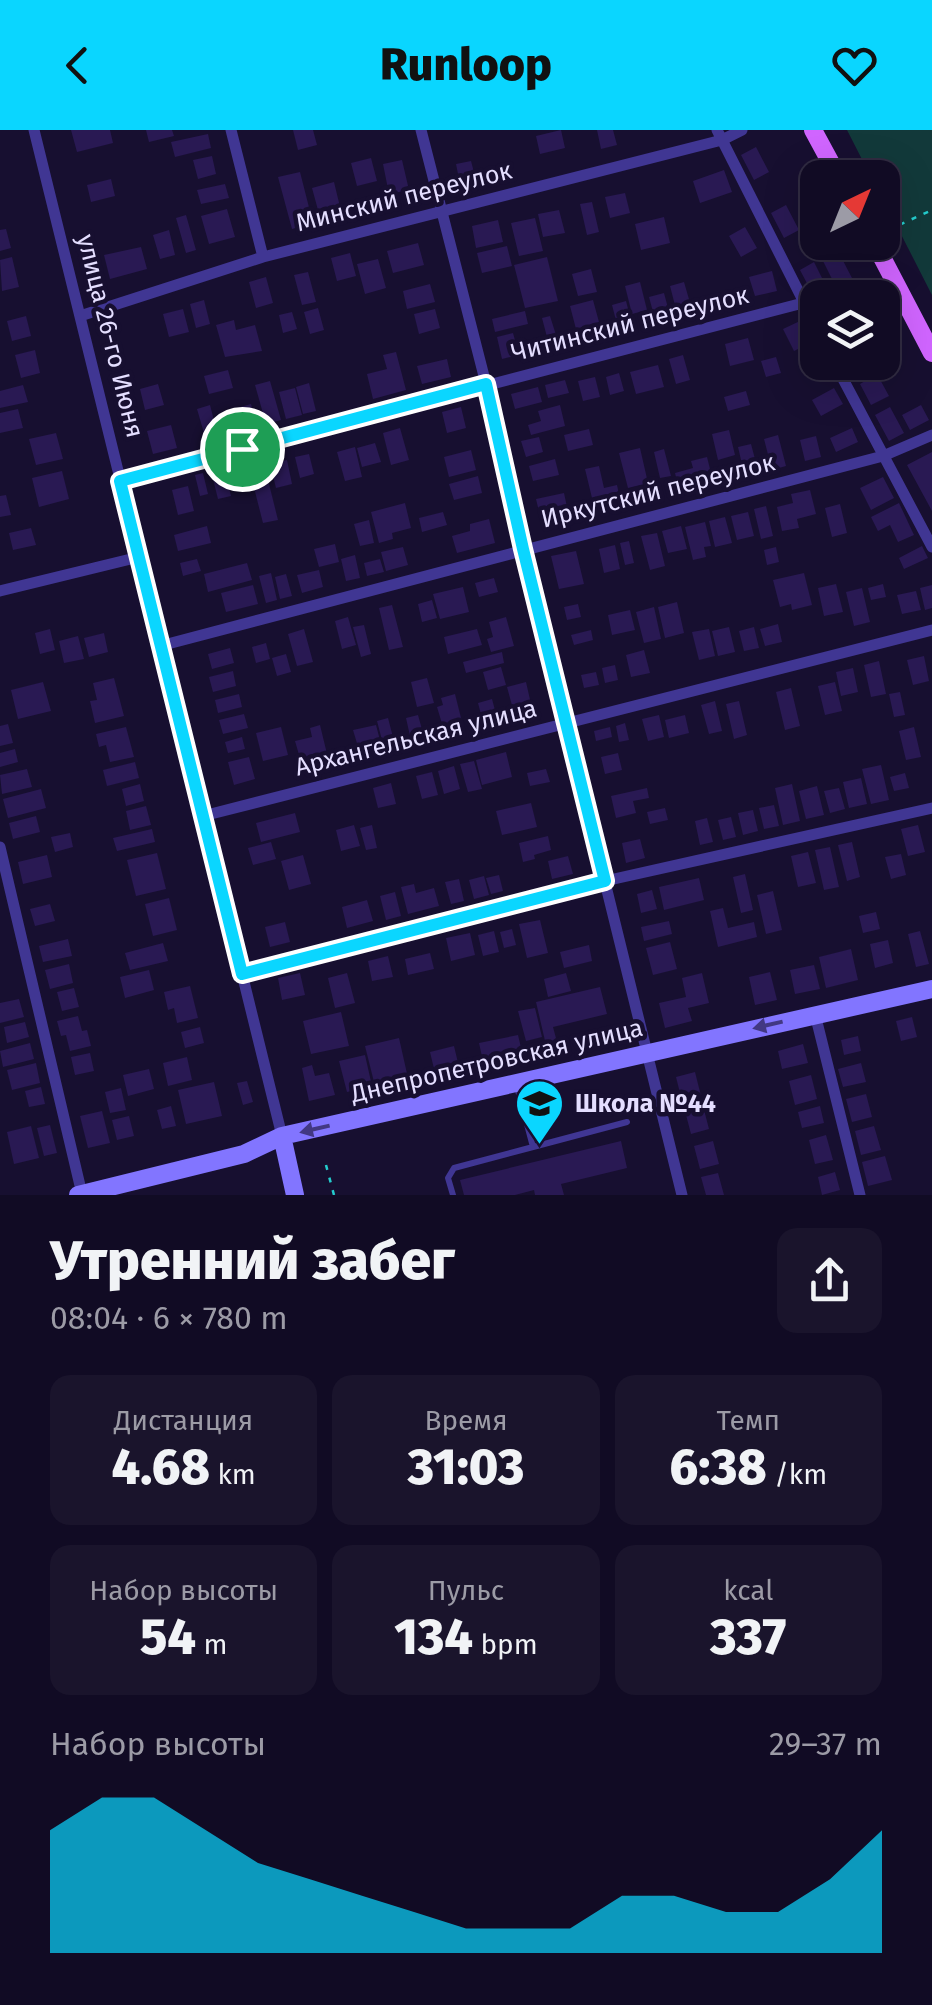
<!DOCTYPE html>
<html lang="ru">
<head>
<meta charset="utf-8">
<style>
  :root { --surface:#110b24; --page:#1a142c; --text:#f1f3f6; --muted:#9c9ba6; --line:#302b41; --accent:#0ad6ff }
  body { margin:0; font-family:"Fira Sans",sans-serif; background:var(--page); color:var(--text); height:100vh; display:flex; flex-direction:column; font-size:38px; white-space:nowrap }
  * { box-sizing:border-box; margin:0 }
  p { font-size:32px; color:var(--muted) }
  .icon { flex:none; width:55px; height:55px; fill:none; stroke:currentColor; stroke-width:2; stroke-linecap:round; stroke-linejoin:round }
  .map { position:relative; height:1065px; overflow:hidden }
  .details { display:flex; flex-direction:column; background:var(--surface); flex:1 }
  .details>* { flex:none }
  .needle { width:65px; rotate:43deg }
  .tools { position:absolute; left:800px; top:30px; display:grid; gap:20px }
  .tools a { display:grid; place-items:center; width:100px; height:100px; border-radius:20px; background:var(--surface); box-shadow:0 10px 40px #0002,0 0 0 2px var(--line); font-size:50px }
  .pin { position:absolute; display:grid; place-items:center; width:85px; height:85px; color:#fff; margin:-42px; border:5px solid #fff; border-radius:50%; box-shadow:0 2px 10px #0007 }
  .round { display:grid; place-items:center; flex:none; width:105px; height:105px; border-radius:20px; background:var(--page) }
  .head { display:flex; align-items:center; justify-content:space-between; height:170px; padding:0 50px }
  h1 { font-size:55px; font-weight:800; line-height:75px }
  .metrics { display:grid; grid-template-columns:repeat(3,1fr); gap:15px; height:170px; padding:10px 50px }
  .metrics div { display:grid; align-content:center; border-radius:20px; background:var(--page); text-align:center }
  .metrics b { font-size:50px; font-weight:800 }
  .metrics small { font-size:28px; font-weight:400 }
  .metrics p { font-size:28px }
  .chart { height:280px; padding:20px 50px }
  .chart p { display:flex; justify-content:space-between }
  .chart svg { width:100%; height:180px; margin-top:10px; fill:var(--accent); opacity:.7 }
  header { display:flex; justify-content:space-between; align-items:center; height:130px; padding:0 50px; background:var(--accent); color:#111; font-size:45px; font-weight:800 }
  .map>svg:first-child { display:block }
</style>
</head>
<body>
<header><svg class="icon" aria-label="back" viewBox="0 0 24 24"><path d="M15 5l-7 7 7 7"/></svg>Runloop<svg class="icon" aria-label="heart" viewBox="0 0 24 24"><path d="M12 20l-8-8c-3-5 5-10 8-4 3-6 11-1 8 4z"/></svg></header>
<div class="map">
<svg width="932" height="1065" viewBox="0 0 932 1065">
  <rect width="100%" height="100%" fill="#170f30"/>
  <path fill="#12393a" d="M847,0H932V165L883,69L882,48L871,47Z"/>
  <path fill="#291953" d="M71,0H110L113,13L77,22Z
    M146,0H172L174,6L149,12Z
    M293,0H313L317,15L298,20Z
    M561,0L565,18L540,24L536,6Z
    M597,0H613L617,15L601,19Z
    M208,4L211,18L175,27L171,12Z
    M756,17L769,42L754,50L741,25Z
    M212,26L216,44L198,49L193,30Z
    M371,28L377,51L357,56L351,33Z
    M402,30L409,60L389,64L383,34Z
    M471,31L476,50L460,54L456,34Z
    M724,40L732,62L700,73L693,51Z
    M300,42L313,93L292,99L278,47Z
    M111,49L115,66L91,72L87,55Z
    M334,52L342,85L321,91L312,58Z
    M225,54L229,68L201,74L197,60Z
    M625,63L630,83L610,88L605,67Z
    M592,72L599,102L587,105L580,74Z
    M786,75L799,100L784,108L771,83Z
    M227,79L235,107L209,114L201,86Z
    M559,80L565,103L543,107L538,84Z
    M186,85L196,120L186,123L176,88Z
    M664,87L670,113L641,120L635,94Z
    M535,88L543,121L519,126L511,93Z
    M498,90L503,112L476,118L472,96Z
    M745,97L757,118L741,127L729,106Z
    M6,99L11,118L0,121V100Z
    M169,100L175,125L160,129L153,105Z
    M418,113L424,135L393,143L387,121Z
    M507,116L512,136L482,143L477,123Z
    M141,117L147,139L110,149L104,125Z
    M837,119L853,150L862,168H821L837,159L821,127Z
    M350,123L356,146L337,151L331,128Z
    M12,127L19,157L2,161L0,130Z
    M547,127L558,171L525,178L514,135Z
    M378,129L386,158L365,164L357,134Z
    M814,132L825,154L811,161L800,140Z
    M591,139L597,162L578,166L572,144Z
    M772,141L777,161L755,166L749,147Z
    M308,142L316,172L302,175L294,145Z
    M266,147L273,173L256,178L249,152Z
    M640,152L647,180L632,184L625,156Z
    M684,152L693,183L678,187L670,156Z
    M430,154L435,172L407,179L403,161Z
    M664,163L671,189L656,193L649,167Z
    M204,170L210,194L196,198L190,174Z
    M593,170L599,192L576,199L570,176Z
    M626,171L633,198L619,202L612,175Z
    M318,178L324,200L310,204L304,182Z
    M183,179L189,202L169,207L163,184Z
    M435,179L440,198L419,204L414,184Z
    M525,181L528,194L495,202L492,189Z
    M292,182L297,199L283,203L279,185Z
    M26,186L31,206L12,211L7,191Z
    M550,186L556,205L547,207L542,188Z
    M234,190L236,200L255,195L262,221L225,227L216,195Z
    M800,191L810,213L794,221L783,199Z
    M513,203L519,225L502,229L497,207Z
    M748,208L754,230L730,236L725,214Z
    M35,220L40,243L21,248L15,225Z
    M396,222L406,260L373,269L367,244L387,239L383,225Z
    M683,225L690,250L676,254L669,229Z
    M776,227L781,243L766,247L761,231Z
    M447,229L451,247L422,254L417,236Z
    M658,235L664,257L636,264L630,242Z
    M228,240L233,258L209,264L204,246Z
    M619,243L624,261L610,265L606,247Z
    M877,244L889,266L871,275L860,254Z
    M595,247L600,267L583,271L578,251Z
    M565,250L569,263L548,268L545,255Z
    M270,251L281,290L266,294L255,255Z
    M309,253L316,281L303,284L296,257Z
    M158,254L164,275L145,280L140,259Z
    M23,255L28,272L0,278V261Z
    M538,257L542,272L515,279L511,264Z
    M295,258L302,285L286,289L279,262Z
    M834,258L843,274L821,286L812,270Z
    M746,261L750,275L728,281L724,267Z
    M251,274L257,297L239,302L233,279Z
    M210,275L218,306L206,310L197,279Z
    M560,275L565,296L531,305L528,295L541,291L538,281Z
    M921,275L929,290L910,300L902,285Z
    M461,277L466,298L447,303L442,282Z
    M890,277L904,303L889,311L875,285Z
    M18,279L23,298L0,303V283Z
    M171,295L177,318L153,324L147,301Z
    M400,298L409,330L391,335L383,303Z
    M852,298L858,312L836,322L830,308Z
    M589,299L593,315L568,321L564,305Z
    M729,300L735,325L718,330L712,304Z
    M56,303L63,329L36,335L29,309Z
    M778,305L786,336L772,340L764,309Z
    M816,306L821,327L805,331L800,310Z
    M539,307L543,322L526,327L521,311Z
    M375,313L381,332L362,337L357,318Z
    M751,314L759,344L745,347L738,317Z
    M355,317L362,347L345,351L337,322Z
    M640,318L648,353L628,358L619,323Z
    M664,319L671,346L660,348L654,322Z
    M471,320L476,340L449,347L444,327Z
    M932,322V381L907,335Z
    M309,324L314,344L300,348L295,327Z
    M707,327L714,355L680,363L675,343L693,338L691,331Z
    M555,329L559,345L533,351L529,336Z
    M287,330L292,354L276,358L270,334Z
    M599,336L604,358L617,355L622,379L610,382L606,365L592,368L585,339Z
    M265,338L278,390L263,393L250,342Z
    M62,341L69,369L39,377L32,348Z
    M203,343L208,364L200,366L195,345Z
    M226,345L231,366L218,369L213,349Z
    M478,346L482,363L454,370L449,354Z
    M883,347L894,368L871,380L860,358Z
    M188,356L194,381L178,385L172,360Z
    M810,360L816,384L797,389L799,398L782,401L777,377L793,373L791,364Z
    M564,363L570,391L543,398L536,369Z
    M6,365L11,385L0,387V366Z
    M405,373L411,398L392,403L393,409L379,413L371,382Z
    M899,373L914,405L898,412L890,395L878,401L871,387Z
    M840,374L847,403L832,407L825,378Z
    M766,376L773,406L761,409L754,379Z
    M443,382L447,395L422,402L419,388Z
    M748,382L754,406L737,410L731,386Z
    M725,387L732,413L715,417L709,391Z
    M489,389L495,413L457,423L452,406L470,401V394Z
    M369,390L374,413L360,416L354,394Z
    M705,392L711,416L704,417L706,427L693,430L685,397Z
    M207,396L211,413L178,421L174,405Z
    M681,396L687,419L668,423L662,401Z
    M31,398L36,415L13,420L9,403Z
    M657,403L665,436L650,440L641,406Z
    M629,411L634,433L625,435L620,413Z
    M335,414L339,432L319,437L314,419Z
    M615,415L620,439L604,443L599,419Z
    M922,416L928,428L904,439L899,428Z
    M403,417L408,435L386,441L381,422Z
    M776,417L779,432L767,435L764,420Z
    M576,421L584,454L559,459L551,426Z
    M355,425L360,448L346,451L341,429Z
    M197,429L201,441L183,446L180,433Z
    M380,429L384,442L367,446L364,433Z
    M247,433L252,450L208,462L204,444Z
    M319,440L323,457L302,463L297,445Z
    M271,443L277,470L266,473L259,446Z
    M804,443L812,475L792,480L791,474L780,477L773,450Z
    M286,444L292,466L280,469L275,447Z
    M494,448L498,462L479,467L475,453Z
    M836,454L843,482L824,486L818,458Z
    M883,454L886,467L871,470L868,458Z
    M253,455L258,474L226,482L221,463Z
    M932,455V478L925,480L920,458Z
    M463,457L469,482L440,489L433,464Z
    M862,458L870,492L854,496L846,462Z
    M916,461L921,480L902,484L897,465Z
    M432,470L437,488L422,492L418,474Z
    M677,472L684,503L665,508L658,477Z
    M578,474L581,487L567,490L564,477Z
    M392,475L403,517L389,520L379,478Z
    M654,477L661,509L644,513L636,482Z
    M630,480L635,500L612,505L608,485Z
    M348,487L356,515L342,519L335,491Z
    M506,487L514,516L491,522L487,509L493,507L489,492Z
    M778,494L782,512L765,516L760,499Z
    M364,495L371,524L361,527L353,497Z
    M729,497L735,522L718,526L712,501Z
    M754,497L759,518L744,521L739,501Z
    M50,499L55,520L40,524L35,503Z
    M304,499L313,532L297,536L288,504Z
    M477,499L482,515L448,524L444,507Z
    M709,499L715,526L699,530L692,502Z
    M591,500L593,510L574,515L571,505Z
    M104,503L108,522L89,527L84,508Z
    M78,506L84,529L64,533L59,511Z
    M266,513L270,529L256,533L252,517Z
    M230,518L234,533L212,539L208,524Z
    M644,520L650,543L631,547L626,525Z
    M502,522L504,533L466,543L463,532Z
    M286,524L291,542L277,546L272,528Z
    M924,526L929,551L913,555L907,530Z
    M879,531L886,564L871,567L864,535Z
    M615,535L618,550L605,553L602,538Z
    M501,537L506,555L488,560L483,542Z
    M853,538L858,562L841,566L836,542Z
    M233,541L236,556L213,562L209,547Z
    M596,542L599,555L584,558L581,545Z
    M114,548L124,586L95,593L90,571L97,570L93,553Z
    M427,548L434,573L417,577L411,552Z
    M43,552L51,581L18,589L11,560Z
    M526,552L531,574L513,579L507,557Z
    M835,552L842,581L825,585L818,556Z
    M791,558L800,596L785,600L776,562Z
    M900,562L905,585L894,587L889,564Z
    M239,564L242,577L218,583L215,570Z
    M455,564L462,592L443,597L437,577L443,575L441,568Z
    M492,569L496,584L482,588L478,573Z
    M715,571L722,601L709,604L701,575Z
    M739,571L747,605L734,609L726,574Z
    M244,584L248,598L223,604L219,590Z
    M418,585L423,603L410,606L406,588Z
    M659,585L664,607L648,611L642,589Z
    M685,585L689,603L669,608L665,590Z
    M388,588L394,611L383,614L377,591Z
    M625,593L629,610L619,612L616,596Z
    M8,594L13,613L0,616V596Z
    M320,595L328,628L302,635L295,611L312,607L310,598Z
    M376,595L381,614L359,620L353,600Z
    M126,597L134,627L110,632L106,615L99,617L96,604Z
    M281,597L288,625L263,631L256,603Z
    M610,597L612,607L596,611L594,601Z
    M914,597L921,627L906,630L899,601Z
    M242,607L245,619L228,623L225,612Z
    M15,619L18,632L0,637V623Z
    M506,622L512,647L482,655L476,630Z
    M618,623L622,640L605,644L601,627Z
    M249,627L255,649L234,655L228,632Z
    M474,631L482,659L468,662L460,634Z
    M135,632L139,648L107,656L103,640Z
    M881,635L889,670L871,674L862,639Z
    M454,636L460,659L444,664L438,641Z
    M27,639L32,657L2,664L0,645Z
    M546,639L550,652L530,656L527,643Z
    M432,642L438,665L422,669L416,646Z
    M905,643L909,658L894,661L890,647Z
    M861,648L867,674L849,678L843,652Z
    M391,653L396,674L378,678L373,658Z
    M140,654L144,671L126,676L122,659Z
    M792,654L800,691L783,695L775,658Z
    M817,656L824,685L806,689L799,661Z
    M647,658L649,668L633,671L636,683L616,688L611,666Z
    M839,658L845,679L830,683L824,661Z
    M41,659L46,678L8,688L3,669Z
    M531,673L537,697L502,705L496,681Z
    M774,675L779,696L764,699L759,678Z
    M146,676L151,695L130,700L126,681Z
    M665,678L668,690L650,694L647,682Z
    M753,680L758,701L743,705L738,683Z
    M295,683L300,702L261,712L256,693Z
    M36,686L40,702L13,709L9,693Z
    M731,687L736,707L723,710L718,690Z
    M707,688L713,712L700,715L695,691Z
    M354,695L360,716L341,721L336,700Z
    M372,695L377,718L366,720L360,698Z
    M918,695L925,722L908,726L901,699Z
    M152,699L155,712L117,721L113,708Z
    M70,703L73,717L55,722L51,707Z
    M548,706L551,720L534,725L535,729L523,732L519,713Z
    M640,709L645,728L626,733L622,713Z
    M271,712L276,729L253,735L248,718Z
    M852,712L860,747L847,751L838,715Z
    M830,717L839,757L824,760L815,720Z
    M808,722L816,753L798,757L791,726Z
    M157,723L166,759L136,766L127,730Z
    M901,724L906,745L891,749L885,727Z
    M47,725L52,747L23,754L18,732Z
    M303,725L311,754L289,760L281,731Z
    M568,726L573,744L552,749L548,731Z
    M745,744L753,780L741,783L733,747Z
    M499,745L503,761L491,764L486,748Z
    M484,746L489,765L474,769L469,750Z
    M699,748L704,770L664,780L659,757Z
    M459,749L464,771L451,774L445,752Z
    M414,754L416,763L434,758L439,776L408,784L401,757Z
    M652,760L657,779L641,783L637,764Z
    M773,761L782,800L766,804L757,765Z
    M395,762L401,786L386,790L380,766Z
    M169,768L177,800L153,806L145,774Z
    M367,770L373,791L347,798L342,777Z
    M50,774L55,791L35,796L30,779Z
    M723,778L728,798L754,792L757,807L718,817L710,781Z
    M876,782L880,799L863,803L859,786Z
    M540,790L548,823L527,828L519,794Z
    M669,791L672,804L644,811L641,797Z
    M285,792L290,812L270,817L265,797Z
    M512,799L516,815L504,818L500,802Z
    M494,801L499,822L483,826L478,805Z
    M920,801L929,834L916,837L908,804Z
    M470,803L475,825L451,831L446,808Z
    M68,809L72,826L43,832L39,816Z
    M888,810L893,833L875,838L870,814Z
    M670,812L677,839L653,845L646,818Z
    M163,813L168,831L130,840L125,823Z
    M589,815L592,831L564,838L560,822Z
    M851,819L858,850L826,858L819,827Z
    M430,823L434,839L408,845L405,829Z
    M388,826L393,847L372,851L368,831Z
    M69,834L73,853L50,859L45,840Z
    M814,835L820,859L795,864L790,840Z
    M149,840L154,860L125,868L120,847Z
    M770,842L777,870L755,875L749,847Z
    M300,843L305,865L282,870L278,848Z
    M347,843L355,873L335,878L328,848Z
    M566,843L571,861L548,867L544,849Z
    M702,843L709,873L688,878L692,891L665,898L659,873L686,867L682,848Z
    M190,856L198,888L177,893L174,878L168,880L164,862Z
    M600,857L607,884L553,897L557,912L546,915L536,872Z
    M74,858L79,877L62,881L57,862Z
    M19,869L24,887L0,893V873Z
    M535,878L542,907L526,911L518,881Z
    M341,882L349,916L311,924L303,891Z
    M78,886L82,901L87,900L91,916L70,921L66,905L61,906L57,891Z
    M912,887L917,907L901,911L896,891Z
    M25,892L29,907L7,913L4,897Z
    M200,897L204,913L185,918L181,902Z
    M518,905L522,922L483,931L479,913Z
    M858,906L861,921L844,925L841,910Z
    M399,908L408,948L375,956L365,916Z
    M30,913L34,929L3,937L0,921Z
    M803,914L808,933L782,939L778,921Z
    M454,916L459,937L435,943L430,922Z
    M90,923L94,941L75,945L71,927Z
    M365,925L372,956L347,962L339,931Z
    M187,927L192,950L168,956L163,933Z
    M36,933L40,953L12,960L7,940Z
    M861,933L866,952L843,957L838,939Z
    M312,935L315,946L329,943L335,965L309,971L302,938Z
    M149,939L154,959L128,966L123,945Z
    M695,942L701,966L682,971L676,947Z
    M811,945L817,969L795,975L789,951Z
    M247,951L253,972L243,975L237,953Z
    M214,952L222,986L186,994L178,960Z
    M41,957L45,974L29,977L25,961Z
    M121,958L126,980L110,983L105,962Z
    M866,964L872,987L852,992L846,969Z
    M171,976L176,996L162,999L157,980Z
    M703,976L709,999L691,1004L685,981Z
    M820,976L824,993L802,998L798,982Z
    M102,981L110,1013L88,1018L80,986Z
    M129,986L134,1006L117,1010L112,990Z
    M50,995L57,1023L44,1026L37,998Z
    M31,996L39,1028L14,1034L7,1002Z
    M874,996L881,1020L861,1025L855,1001Z
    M826,1005L833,1030L815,1034L809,1010Z
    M621,1011L627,1038L561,1054L564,1065H535L534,1060L515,1065H464L460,1050Z
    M713,1011L719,1034L700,1039L694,1016Z
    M885,1026L892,1050L868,1056L862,1032Z
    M835,1042L840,1060L822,1065L818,1047Z
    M718,1043L724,1065H706L701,1047Z"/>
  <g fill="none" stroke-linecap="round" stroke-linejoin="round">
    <path stroke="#24cccd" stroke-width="2.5" stroke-dasharray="5 8" stroke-linecap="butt" d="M888,100L932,80
      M326,1035L334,1065"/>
    <path stroke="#403693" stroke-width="6" d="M516,953L533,1017L627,992
      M453,1065L448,1048L454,1038L533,1017"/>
    <path stroke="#403693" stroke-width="11" d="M34,0L282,1006
      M231,0L263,127
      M421,0L486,254L523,419L682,1065
      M717,0L818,200
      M80,186L263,127L722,10L742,0
      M834,232L932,417
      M120,351L803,173
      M0,461L139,427
      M160,516L883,326L932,305
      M203,686L932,500
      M0,717L82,1064
      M242,844L605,751L932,678
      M815,884L860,1065"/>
    <path stroke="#8275ff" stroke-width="18" d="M282,1006L295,1065
      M78,1065L244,1024L282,1006L932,859"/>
    <path stroke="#d065ff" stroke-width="18" d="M813,0L839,48
      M874,112L932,223"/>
  </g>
  <defs><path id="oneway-solid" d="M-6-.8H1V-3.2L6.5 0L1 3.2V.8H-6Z" transform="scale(2.5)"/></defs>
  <g fill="#423883">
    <use href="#oneway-solid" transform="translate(768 895) rotate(167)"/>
    <use href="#oneway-solid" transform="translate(315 999) rotate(167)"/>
  </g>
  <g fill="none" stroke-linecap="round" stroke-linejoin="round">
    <defs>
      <path id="route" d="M486,254L523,419L605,751L242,844L120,351Z"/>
    </defs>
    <use href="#route" stroke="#fff" stroke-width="20"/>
    <use href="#route" stroke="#0ad6ff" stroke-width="12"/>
  </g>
  <defs>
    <symbol id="school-pin" viewBox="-11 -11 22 30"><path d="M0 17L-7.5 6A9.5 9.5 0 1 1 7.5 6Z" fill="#0ad6ff" stroke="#170f30"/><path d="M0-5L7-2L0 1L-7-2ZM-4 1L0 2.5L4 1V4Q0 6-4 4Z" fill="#111"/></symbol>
  </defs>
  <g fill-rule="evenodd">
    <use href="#school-pin" x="512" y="946" width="55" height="75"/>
  </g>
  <g text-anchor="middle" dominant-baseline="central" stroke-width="9" stroke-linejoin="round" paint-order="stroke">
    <g font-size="25" fill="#e4deff" stroke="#170f30">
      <text transform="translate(404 67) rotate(-14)">Минский переулок</text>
      <text transform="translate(630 194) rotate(-14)">Читинский переулок</text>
      <text transform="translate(110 206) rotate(76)">улица 26-го Июня</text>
      <text transform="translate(658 361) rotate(-14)">Иркутский переулок</text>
      <text transform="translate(416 608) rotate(-14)">Архангельская улица</text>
      <text transform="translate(497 931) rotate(-13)">Днепропетровская улица</text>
    </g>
    <g font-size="25" font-weight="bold" fill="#e4deff" stroke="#170f30" text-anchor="start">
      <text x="575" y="974">Школа №44</text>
    </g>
  </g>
</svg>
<div class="tools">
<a><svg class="needle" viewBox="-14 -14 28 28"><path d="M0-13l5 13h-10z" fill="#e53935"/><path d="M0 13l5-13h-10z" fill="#9c9ba6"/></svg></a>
<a><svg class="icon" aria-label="layers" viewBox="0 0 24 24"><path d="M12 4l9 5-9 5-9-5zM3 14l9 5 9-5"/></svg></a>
</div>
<div class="pin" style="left:242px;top:319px;background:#1e9e55"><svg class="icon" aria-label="arrive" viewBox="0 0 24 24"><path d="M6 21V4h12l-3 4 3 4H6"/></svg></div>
</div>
<section class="details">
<div class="head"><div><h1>Утренний забег</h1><p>08:04 · 6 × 780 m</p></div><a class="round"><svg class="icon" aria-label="share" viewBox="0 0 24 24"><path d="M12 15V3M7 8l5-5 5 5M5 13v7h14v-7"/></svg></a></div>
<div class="metrics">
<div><p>Дистанция</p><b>4.68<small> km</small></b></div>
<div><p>Время</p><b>31:03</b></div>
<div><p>Темп</p><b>6:38<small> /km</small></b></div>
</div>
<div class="metrics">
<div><p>Набор высоты</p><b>54<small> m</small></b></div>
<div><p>Пульс</p><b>134<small> bpm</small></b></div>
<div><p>kcal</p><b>337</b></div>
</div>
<div class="chart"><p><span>Набор высоты</span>29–37 m</p>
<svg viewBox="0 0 160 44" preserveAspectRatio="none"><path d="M0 44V14L10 6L20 6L30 14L40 22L50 26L60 30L70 34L80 38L90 38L100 38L110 30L120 30L130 34L140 34L150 26L160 14V44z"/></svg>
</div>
</section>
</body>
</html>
